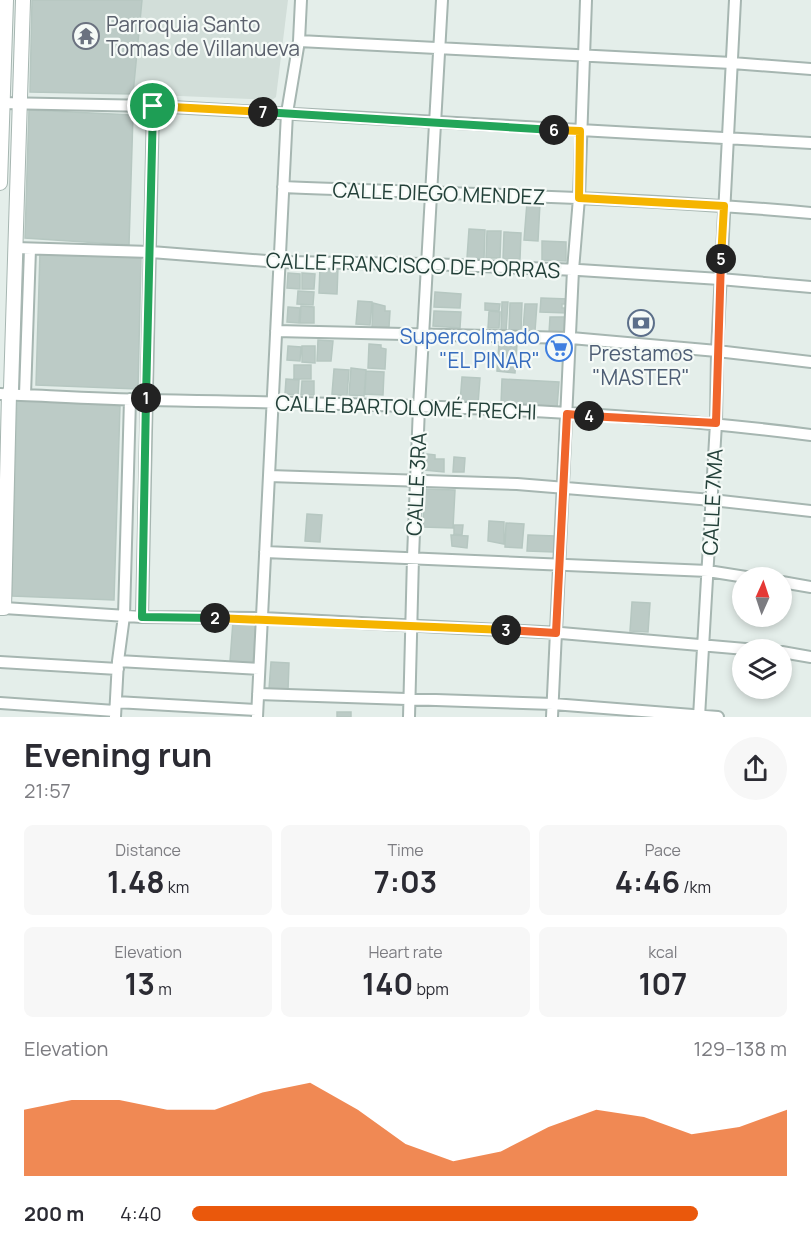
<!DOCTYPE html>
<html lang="en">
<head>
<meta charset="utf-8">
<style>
  :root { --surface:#fff; --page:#f7f7f7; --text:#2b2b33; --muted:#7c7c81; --accent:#ea580c }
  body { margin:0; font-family:Manrope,sans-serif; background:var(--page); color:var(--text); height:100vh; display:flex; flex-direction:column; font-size:22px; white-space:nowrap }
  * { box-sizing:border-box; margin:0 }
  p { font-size:20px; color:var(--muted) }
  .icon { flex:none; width:33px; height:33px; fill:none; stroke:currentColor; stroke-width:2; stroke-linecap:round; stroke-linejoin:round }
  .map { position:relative; height:717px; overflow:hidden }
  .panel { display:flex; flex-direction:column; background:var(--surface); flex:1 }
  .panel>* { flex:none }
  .needle { width:39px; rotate:3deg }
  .buttons { position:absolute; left:732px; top:567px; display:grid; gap:12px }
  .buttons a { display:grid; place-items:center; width:60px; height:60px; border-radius:50%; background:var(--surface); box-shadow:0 3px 9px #0003; font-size:30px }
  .pin { position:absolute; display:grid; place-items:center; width:51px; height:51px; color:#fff; margin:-26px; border:3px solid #fff; border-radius:50%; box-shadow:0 2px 6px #0007 }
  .km { position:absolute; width:30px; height:30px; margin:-15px; border-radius:50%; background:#222; color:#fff; font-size:16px; line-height:30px; text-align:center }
  .round { display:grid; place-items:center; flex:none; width:63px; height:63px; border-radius:32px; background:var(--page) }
  .overview { display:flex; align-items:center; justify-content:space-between; height:102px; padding:0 24px }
  h1 { font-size:33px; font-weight:700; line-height:45px }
  .metrics { display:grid; grid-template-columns:repeat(3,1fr); gap:9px; height:102px; padding:6px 24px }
  .metrics div { display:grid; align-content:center; border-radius:9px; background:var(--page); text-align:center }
  .metrics b { font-size:30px; font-weight:700 }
  .metrics small { font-size:16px; font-weight:400 }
  .metrics p { font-size:16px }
  .chart { height:168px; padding:12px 24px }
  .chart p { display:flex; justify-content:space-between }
  .chart svg { width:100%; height:108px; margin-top:6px; fill:var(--accent); opacity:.7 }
  ul { padding:0 24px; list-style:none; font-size:20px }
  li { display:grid; grid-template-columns:96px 72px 1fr; align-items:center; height:45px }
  li i { height:15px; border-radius:8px; background:var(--accent) }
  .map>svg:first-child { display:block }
</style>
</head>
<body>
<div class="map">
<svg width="811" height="717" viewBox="0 0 811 717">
  <rect width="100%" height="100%" fill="#e4eeea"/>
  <path fill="#d2ded9" d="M142,0H288L276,97L272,100L133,94Z"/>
  <path fill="#bccbc6" stroke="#b6c7c1" stroke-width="1.5" d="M32,0H142L133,94L30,92Z
    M29,110L133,115L129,245L25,238Z
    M527,202L540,203L538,241L524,240Z
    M469,229L485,230L484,259L467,258Z
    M487,231H501L500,258H486Z
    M504,232L521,233L520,259H503Z
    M542,241L566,242V261L542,260Z
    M40,252L141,258L138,389L36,385Z
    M320,266L338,267L337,294L319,293Z
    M288,273L300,274V289L287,288Z
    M302,273L315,274L314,289H302Z
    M298,291L314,292L313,305L297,304Z
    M435,292L461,294L460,308L434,307Z
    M541,298L568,299L567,304H562V308H567V313L540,312Z
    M358,301L372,302L370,325L356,324Z
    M502,302H508L506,331H501Z
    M373,303L385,306V311H390L389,327H372Z
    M485,303L500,304L499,311L485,310Z
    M510,303H522L521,331L509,330Z
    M525,304H537L535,331L523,330Z
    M301,306L314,307V323H300Z
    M288,307L300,308L299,323L287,322Z
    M434,311L461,312L460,328L433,326Z
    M489,311L500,312L499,328H488Z
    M550,317H567L566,333H549Z
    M318,340L333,341L331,361H317Z
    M499,343L517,344L515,373L497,371Z
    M369,344L381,345V348L386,349L385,369L368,368Z
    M288,346L301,347L300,361L287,360Z
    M302,346H315V363L302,362Z
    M294,365H311V379H294Z
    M351,368L366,370L364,396L349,395Z
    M334,369L349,370L347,396L332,394Z
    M366,371L384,372L383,395L365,394Z
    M462,377L480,378L478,404L460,403Z
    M286,379L299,380L298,395L285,394Z
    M502,379L559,382L557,408L501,404Z
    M302,381H314V395H301Z
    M17,400L120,406L114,600L12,596Z
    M427,454L435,455V459H444V472L424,470Z
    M454,457L465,458L464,472H453Z
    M424,489L455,490L453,528L423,527Z
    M307,514L322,515L320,542L305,541Z
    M489,521L504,522V544L488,541Z
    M506,523L524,524L522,548L505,547Z
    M454,525H463L462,535L454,534Z
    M451,535L468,536L467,548L452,546Z
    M528,535L555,536L554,552L527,551Z
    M632,602L650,603L648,632L630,631Z
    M233,621L256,622L253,663L230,661Z
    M271,662L289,663L288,690L269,689Z
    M337,712H351V717H337Z"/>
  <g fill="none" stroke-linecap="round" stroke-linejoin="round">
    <defs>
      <path id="minor" d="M299,41L732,63L811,69
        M0,103L153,106L811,143
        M283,187C459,194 635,197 811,213
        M15,248L151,252L279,262L429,264L579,270L720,279L811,287
        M276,331L571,338L717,351L811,362
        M0,394C50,396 100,399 150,400C370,404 592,407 811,435
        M25,395L30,249
        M269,476L517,484L712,500L811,511
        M265,552L708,571L752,578
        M782,582L811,587
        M4,608L142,617L262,618L561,633L757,650
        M142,617L153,106
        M782,652L811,657
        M118,661L259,669
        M0,662L118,669
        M258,694L553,704L718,717
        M116,702L257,710
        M0,703L115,711
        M115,717L118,661L124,616L130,399
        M257,717L287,113L299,41L301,0
        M409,717L413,557L419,407L442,0
        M552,717L573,270L579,198L586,0
        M699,717L716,423L717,351L735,0"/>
      <path id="tertiary" d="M0,183L6,0
        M0,608H4L9,394L11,389L23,0"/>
    </defs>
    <use href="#minor" stroke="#a6b6b1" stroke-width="14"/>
    <use href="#tertiary" stroke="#a6b6b1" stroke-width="16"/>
    <use href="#minor" stroke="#fff" stroke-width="10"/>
    <use href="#tertiary" stroke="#fff" stroke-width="14"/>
  </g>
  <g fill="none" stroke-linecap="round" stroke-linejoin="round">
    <defs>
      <path id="split-1" d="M146,398L153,106"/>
      <path id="split-2" d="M146,398L142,617L215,618"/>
      <path id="split-3" d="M215,618L506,630"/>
      <path id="split-4" d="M506,630L556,633L567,414L589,416"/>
      <path id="split-5" d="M589,416L716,423L721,259"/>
      <path id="split-6" d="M554,130L580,131L579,198L724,206L721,259"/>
      <path id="split-7" d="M263,112L554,130"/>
      <path id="split-8" d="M153,106L263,112"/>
    </defs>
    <use href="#split-1" stroke="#fff" stroke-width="12"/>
    <use href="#split-2" stroke="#fff" stroke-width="12"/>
    <use href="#split-3" stroke="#fff" stroke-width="12"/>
    <use href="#split-4" stroke="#fff" stroke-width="12"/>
    <use href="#split-5" stroke="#fff" stroke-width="12"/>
    <use href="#split-6" stroke="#fff" stroke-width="12"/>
    <use href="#split-7" stroke="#fff" stroke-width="12"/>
    <use href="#split-8" stroke="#fff" stroke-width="12"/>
    <use href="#split-1" stroke="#22a559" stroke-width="8"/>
    <use href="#split-2" stroke="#22a559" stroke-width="8"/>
    <use href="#split-3" stroke="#f5b400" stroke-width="8"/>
    <use href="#split-4" stroke="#f0652b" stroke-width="8"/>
    <use href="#split-5" stroke="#f0652b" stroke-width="8"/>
    <use href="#split-6" stroke="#f5b400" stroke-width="8"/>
    <use href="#split-7" stroke="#22a559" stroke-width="8"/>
    <use href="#split-8" stroke="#f5b400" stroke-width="8"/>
  </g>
  <defs>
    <symbol id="temple-ring" viewBox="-11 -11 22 22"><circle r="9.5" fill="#f5faf7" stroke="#6b7280" stroke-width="1.5"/><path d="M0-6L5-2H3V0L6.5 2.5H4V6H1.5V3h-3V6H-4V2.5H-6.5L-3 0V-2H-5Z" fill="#6b7280"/></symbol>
    <symbol id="bank-ring" viewBox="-11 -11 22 22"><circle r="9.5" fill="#f5faf7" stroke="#5c6f8a" stroke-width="1.5"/><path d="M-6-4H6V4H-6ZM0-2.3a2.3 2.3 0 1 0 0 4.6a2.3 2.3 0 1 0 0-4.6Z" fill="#5c6f8a"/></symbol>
    <symbol id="supermarket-ring" viewBox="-11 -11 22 22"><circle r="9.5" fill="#f5faf7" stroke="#3f7fe0" stroke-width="1.5"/><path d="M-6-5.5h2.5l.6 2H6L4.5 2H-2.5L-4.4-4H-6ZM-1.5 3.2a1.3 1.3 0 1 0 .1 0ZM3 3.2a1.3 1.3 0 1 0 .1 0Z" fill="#3f7fe0"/></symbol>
  </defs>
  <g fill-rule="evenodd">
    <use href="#temple-ring" x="71" y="21" width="30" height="30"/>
    <use href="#bank-ring" x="626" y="308" width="30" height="30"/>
    <use href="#supermarket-ring" x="544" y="333" width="30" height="30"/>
  </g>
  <g text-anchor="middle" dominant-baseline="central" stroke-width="4.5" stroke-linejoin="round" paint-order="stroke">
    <g font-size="21" fill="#5b616d" stroke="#f5faf7" text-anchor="start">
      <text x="106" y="24">Parroquia Santo<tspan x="106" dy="24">Tomas de Villanueva</tspan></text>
    </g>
    <g font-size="21" fill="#234039" stroke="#f5faf7">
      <text transform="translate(439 193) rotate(2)">CALLE DIEGO MENDEZ</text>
      <text transform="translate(413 265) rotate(2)">CALLE FRANCISCO DE PORRAS</text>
      <text transform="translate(406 407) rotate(2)">CALLE BARTOLOMÉ FRECHI</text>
      <text transform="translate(416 484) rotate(-87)">CALLE 3RA</text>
      <text transform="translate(712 502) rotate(-87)">CALLE 7MA</text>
    </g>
    <g font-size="21" fill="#366cbe" stroke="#f5faf7" text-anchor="end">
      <text x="540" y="336">Supercolmado<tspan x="540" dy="24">"EL PINAR"</tspan></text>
    </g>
    <g font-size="21" fill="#4e5e75" stroke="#f5faf7">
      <text x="641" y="353">Prestamos<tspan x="641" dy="24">"MASTER"</tspan></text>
    </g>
  </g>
</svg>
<div class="buttons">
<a><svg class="needle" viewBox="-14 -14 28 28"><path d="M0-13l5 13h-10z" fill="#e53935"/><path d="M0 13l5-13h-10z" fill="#7c7c81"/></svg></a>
<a><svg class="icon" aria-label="layers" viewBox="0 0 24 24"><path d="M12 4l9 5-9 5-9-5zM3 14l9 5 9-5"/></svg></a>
</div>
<div class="pin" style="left:153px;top:106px;background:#1e9e55"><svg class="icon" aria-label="arrive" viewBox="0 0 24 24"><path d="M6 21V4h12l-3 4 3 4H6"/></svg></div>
<b class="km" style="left:146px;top:398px">1</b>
<b class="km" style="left:215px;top:618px">2</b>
<b class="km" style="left:506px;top:630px">3</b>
<b class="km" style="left:589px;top:416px">4</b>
<b class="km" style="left:721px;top:259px">5</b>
<b class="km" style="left:554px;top:130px">6</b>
<b class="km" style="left:263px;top:112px">7</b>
</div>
<section class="panel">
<div class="overview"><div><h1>Evening run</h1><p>21:57</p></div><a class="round"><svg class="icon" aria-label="share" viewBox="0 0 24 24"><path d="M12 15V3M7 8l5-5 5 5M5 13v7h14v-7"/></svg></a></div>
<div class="metrics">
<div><p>Distance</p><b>1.48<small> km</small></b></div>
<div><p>Time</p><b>7:03</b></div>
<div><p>Pace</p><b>4:46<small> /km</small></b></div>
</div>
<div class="metrics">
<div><p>Elevation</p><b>13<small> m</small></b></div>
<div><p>Heart rate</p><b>140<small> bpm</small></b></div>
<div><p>kcal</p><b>107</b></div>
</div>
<div class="chart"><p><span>Elevation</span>129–138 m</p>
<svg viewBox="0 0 160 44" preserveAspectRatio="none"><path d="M0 44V17L10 13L20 13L30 17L40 17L50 10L60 6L70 17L80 31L90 38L100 34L110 24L120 17L130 20L140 27L150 24L160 17V44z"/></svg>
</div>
<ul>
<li><b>200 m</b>4:40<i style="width:85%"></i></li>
</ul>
</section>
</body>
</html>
